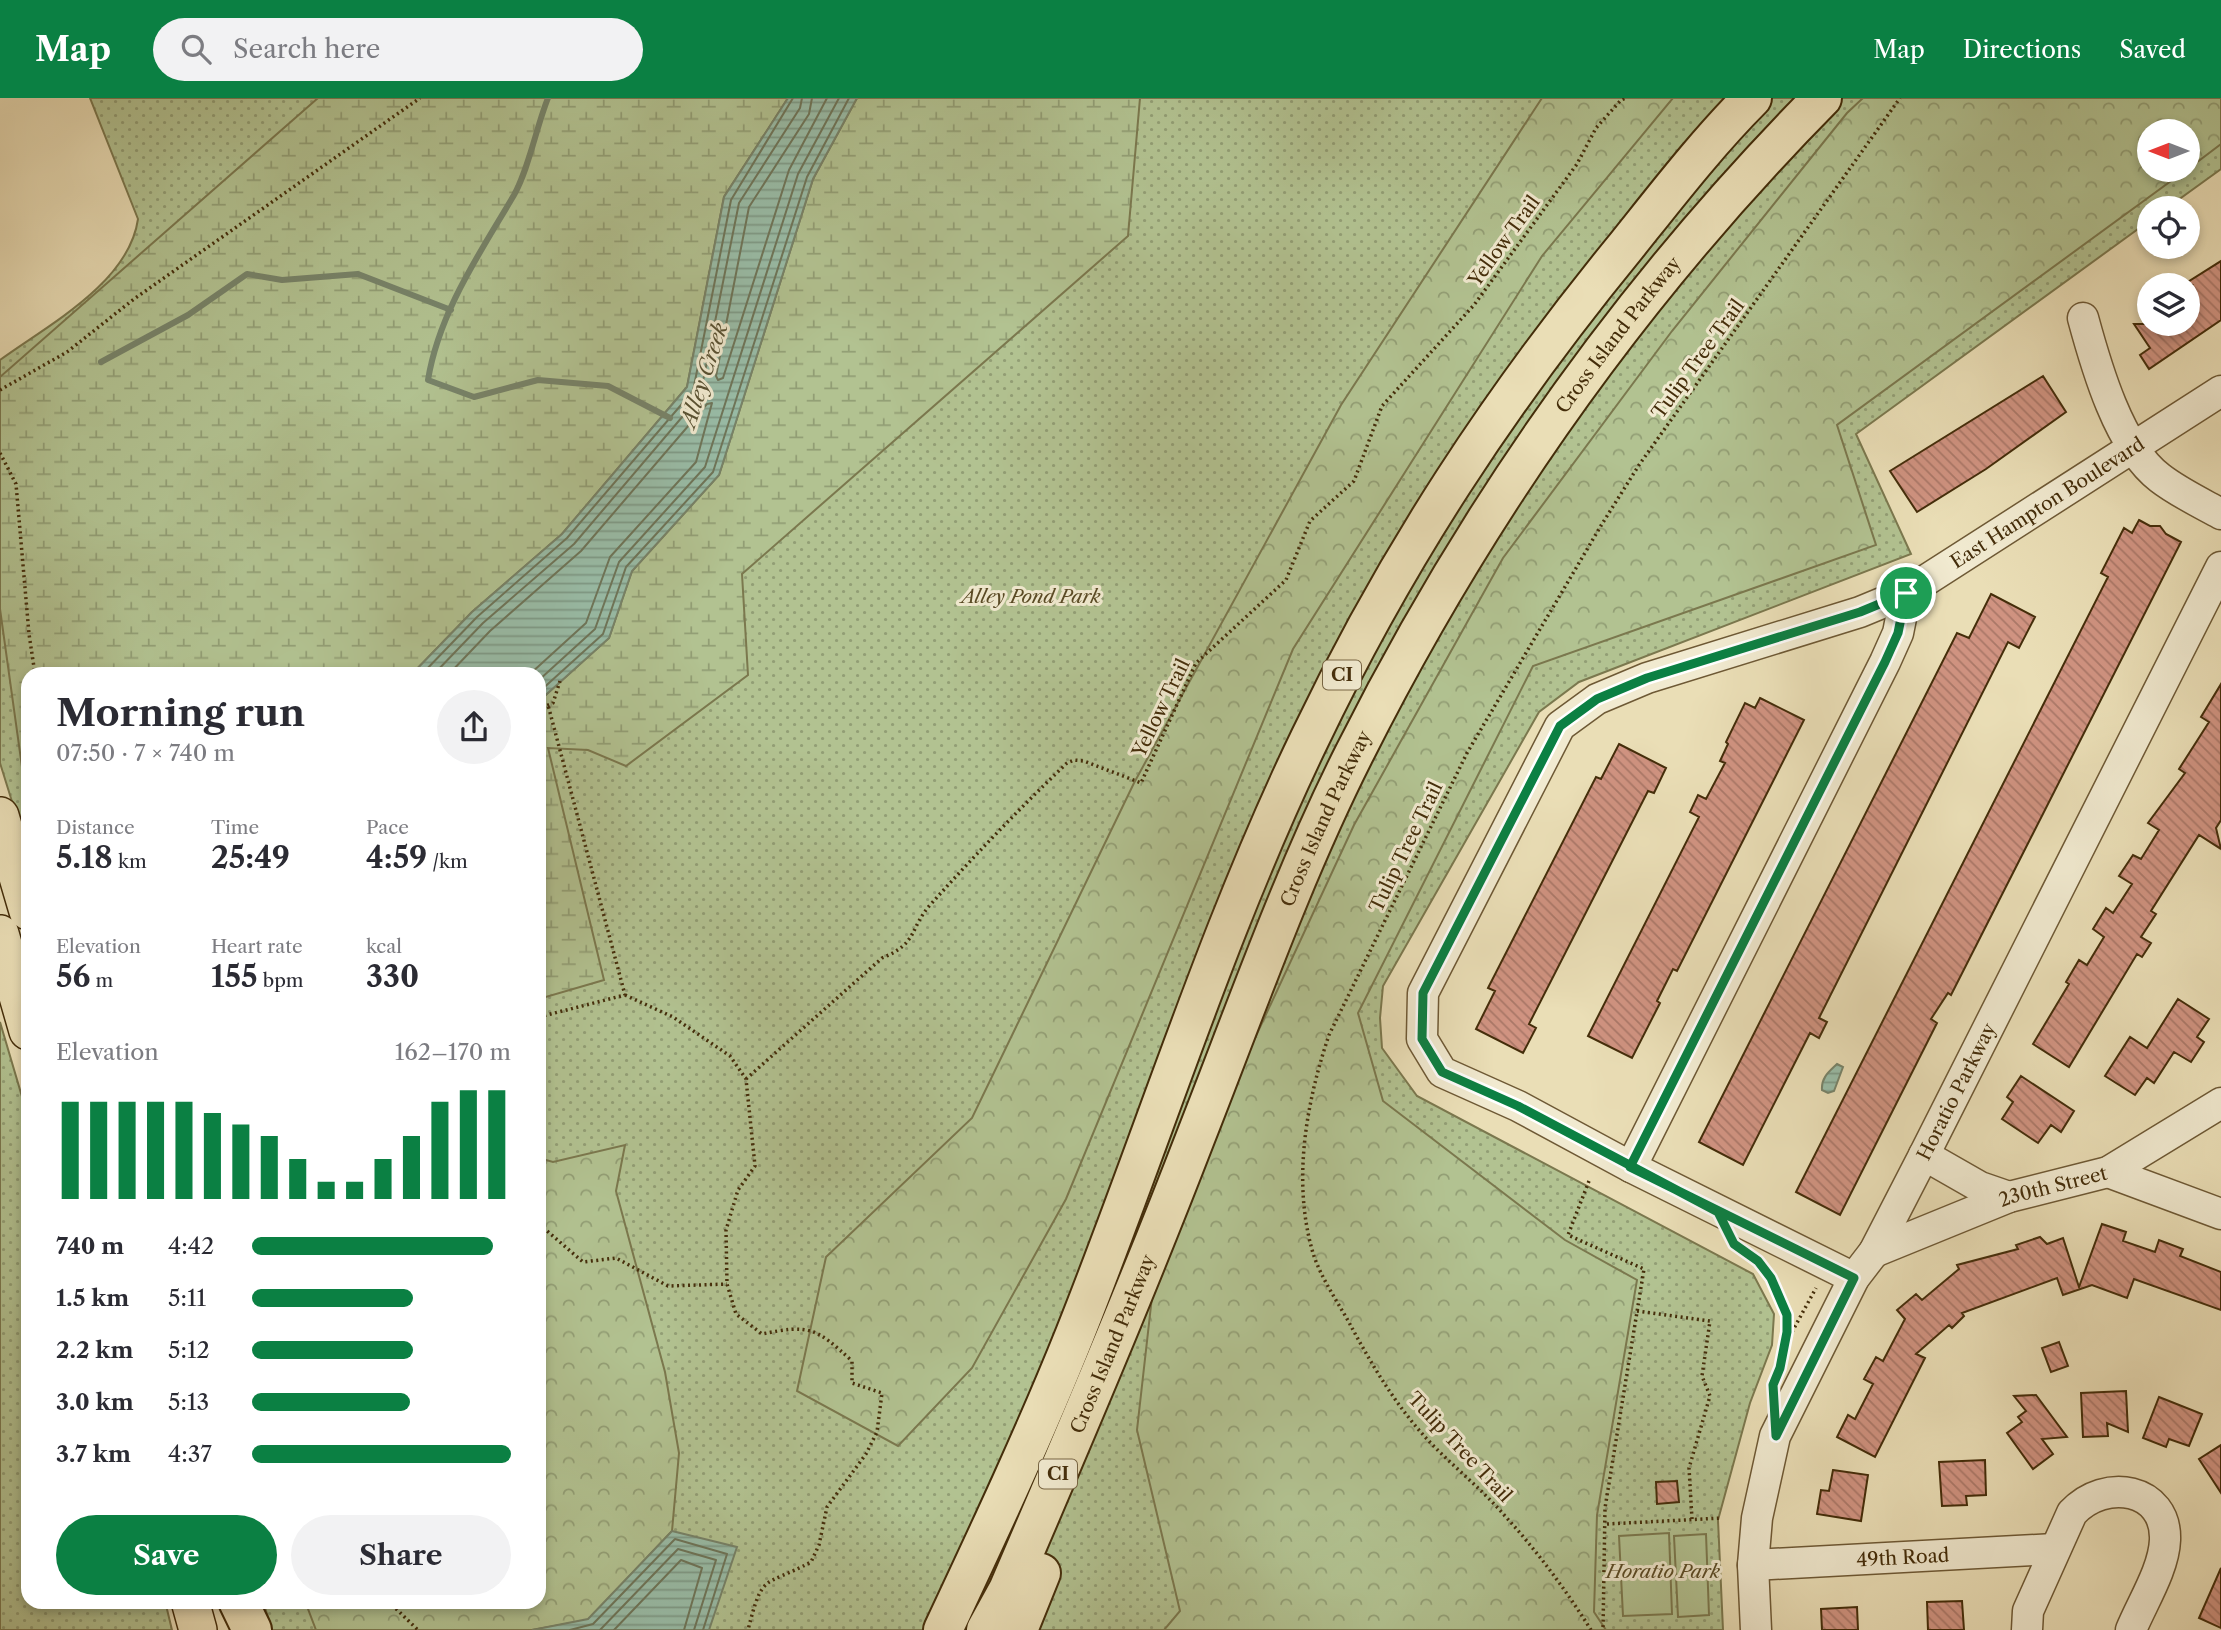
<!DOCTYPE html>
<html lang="en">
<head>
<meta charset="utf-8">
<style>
  :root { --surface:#fff; --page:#f2f2f3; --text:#2b2b33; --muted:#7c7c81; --accent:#0b8043 }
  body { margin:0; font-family:"Libre Caslon Text",serif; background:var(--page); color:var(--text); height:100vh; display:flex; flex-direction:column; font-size:26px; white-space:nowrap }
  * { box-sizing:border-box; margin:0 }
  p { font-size:23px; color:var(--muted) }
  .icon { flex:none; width:38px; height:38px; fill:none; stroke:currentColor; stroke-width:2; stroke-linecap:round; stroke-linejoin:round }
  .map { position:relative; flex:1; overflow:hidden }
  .drawer { position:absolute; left:21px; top:569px; width:525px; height:942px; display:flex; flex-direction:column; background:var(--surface); border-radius:21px; box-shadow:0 4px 10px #0003 }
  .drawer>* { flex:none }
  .needle { width:46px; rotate:270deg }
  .buttons { position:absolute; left:2137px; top:21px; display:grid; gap:14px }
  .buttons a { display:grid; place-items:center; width:63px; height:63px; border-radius:50%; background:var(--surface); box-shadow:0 4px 10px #0003; font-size:35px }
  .pin { position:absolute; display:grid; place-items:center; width:60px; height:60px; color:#fff; margin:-30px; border:4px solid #fff; border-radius:50%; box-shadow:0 2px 7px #0007 }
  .round { display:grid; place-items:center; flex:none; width:74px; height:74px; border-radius:37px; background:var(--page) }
  .headline { display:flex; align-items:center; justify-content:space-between; height:119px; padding:0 35px }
  h1 { font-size:38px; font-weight:700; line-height:52px }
  .metrics { display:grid; grid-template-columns:repeat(3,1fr); gap:10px; height:119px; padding:7px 35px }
  .metrics div { display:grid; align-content:center }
  .metrics b { font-size:30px; font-weight:700 }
  .metrics small { font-size:19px; font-weight:400 }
  .metrics p { font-size:19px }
  .chart { height:196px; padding:14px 35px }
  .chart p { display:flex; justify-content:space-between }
  .chart svg { width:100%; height:126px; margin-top:7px; stroke:var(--accent); stroke-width:6 }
  .button { display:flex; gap:14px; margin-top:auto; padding:14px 35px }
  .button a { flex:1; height:80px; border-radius:42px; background:var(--accent); color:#fff; font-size:28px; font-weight:700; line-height:80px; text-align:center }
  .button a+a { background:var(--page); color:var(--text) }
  ul { padding:0 35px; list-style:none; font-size:23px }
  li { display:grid; grid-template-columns:112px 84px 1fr; align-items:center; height:52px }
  li i { height:18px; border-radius:9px; background:var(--accent) }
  header { display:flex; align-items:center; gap:42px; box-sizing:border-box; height:98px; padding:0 35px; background:var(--accent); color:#fff }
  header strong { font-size:33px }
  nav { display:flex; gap:38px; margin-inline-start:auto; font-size:24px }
  .search { width:490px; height:63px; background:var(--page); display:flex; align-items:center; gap:18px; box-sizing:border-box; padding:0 24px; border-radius:38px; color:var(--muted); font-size:26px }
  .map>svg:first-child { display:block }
</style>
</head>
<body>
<header>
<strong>Map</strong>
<div class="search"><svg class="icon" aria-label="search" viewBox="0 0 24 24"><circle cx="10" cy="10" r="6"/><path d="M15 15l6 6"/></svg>Search here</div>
<nav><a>Map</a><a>Directions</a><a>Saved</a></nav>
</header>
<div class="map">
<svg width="2221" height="1532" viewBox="0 0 2221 1532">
  <defs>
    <pattern id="grass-dots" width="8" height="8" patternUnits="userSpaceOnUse" patternTransform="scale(1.75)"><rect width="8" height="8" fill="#b2c291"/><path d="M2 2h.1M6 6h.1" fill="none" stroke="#929e75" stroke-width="1.8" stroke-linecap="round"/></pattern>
    <pattern id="forest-crowns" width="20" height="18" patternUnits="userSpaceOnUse" patternTransform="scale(1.75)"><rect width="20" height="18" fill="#b2c291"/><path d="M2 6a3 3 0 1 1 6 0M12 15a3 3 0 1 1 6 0" fill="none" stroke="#929e75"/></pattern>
    <pattern id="wetland-marsh" width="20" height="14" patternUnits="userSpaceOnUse" patternTransform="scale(1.75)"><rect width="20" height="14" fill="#b2c291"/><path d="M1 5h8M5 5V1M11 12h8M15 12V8" fill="none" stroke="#929e75"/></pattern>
    <pattern id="water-rules" width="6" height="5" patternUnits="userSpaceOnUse" patternTransform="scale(1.75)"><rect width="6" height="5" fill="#99bda8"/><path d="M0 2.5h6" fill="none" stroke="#7e9a87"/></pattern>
    <pattern id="building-back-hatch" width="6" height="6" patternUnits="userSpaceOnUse" patternTransform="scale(1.75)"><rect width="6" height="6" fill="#d09381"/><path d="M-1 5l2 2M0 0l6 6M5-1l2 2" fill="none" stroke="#aa7868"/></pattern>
  </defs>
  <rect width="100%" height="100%" fill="#eadeb6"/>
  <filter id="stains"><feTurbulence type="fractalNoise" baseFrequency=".00286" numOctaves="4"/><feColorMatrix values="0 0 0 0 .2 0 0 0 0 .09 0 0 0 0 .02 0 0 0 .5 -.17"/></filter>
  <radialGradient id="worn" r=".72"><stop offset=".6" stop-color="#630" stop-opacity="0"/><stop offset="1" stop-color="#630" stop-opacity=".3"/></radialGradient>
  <path fill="url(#grass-dots)" stroke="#7b784e" stroke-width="2" fill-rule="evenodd" d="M90,0H2221V71L2167,110H2149V123L1856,336L1911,456L1579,584L1539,614L1383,888L1380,920L1382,950L1417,998L1753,1176L1774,1216L1772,1247L1750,1305L1718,1422L1723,1532H272L263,1503H539V576H28V755L0,665V262C48,227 129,185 138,121ZM2149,33H2188V72H2149Z
    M0,924L28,1019V1503H165L172,1532H0Z"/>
  <path fill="url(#forest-crowns)" stroke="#7b784e" stroke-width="2" d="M1542,0H1673L1542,158L1293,551L1066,1101L972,1270L898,1348L797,1293L826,1159L972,1020L1134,685L1341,307Z
    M1863,0H2221V46L2188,71V33H2149V72H2186L1837,327L1876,447L1533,568L1358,915L1383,1003L1565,1142L1637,1182L1597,1417L1594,1514L1606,1532H1164L1180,1513L1137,1332L1153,1190L1203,1052L1354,727L1503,460L1672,233L1847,15Z
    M625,1047L616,1093L665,1274L679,1355L672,1433L588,1522L532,1532H316L305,1503H539V1060L553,1064Z"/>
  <path fill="url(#wetland-marsh)" stroke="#7b784e" stroke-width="2" d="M318,0H788L724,99L687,289L562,436L472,514L412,576H28V712L0,511V279Z
    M857,0H1140L1128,138L742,476L748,577L626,668L588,652L548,650L604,882L539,901V603L609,540L632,473L719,377L813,81Z"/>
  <path fill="#b2c291" stroke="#7b784e" stroke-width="2" d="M1669,1435L1672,1516L1623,1518L1619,1438Z
    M1706,1436L1709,1517L1678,1519L1674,1438Z"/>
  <path fill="url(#water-rules)" stroke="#778369" stroke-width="2" d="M788,0H857L813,81L719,377L632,473L609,540L539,603V576H412L472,514L562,436L687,289L724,99Z
    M1837,966L1843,969L1834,993L1828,995L1822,992C1821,979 1830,973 1837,966Z
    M672,1433L737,1449L709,1532H532L588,1521Z"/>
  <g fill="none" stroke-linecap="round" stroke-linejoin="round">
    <path stroke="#6e7559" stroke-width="2" d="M812,0L809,16L749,109L716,278L718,282L723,280L789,72L827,0
      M422,576L477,519L567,440L693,293L731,102L793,0
      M434,576L483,525L574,446L700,298L739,105L800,10L802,0
      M449,576L490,533L581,453L707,306L712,305L696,364L610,459L586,525L530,576
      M539,582L595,531L619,464L705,369L798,76L839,0
      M539,594L603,536L626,469L713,374L807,79L849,0
      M570,1532L593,1526L675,1441L727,1456L703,1532
      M600,1532L678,1451L716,1462L694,1532
      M614,1532L681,1462L702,1470L684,1532"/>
    <path stroke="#778369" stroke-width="6" d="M548,0C536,30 529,70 514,97C480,155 439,214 428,282L474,299L538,282L608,288L670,320
      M101,264L188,217L247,176L282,182L358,176L451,212"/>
  </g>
  <path fill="url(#building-back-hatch)" stroke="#442d0a" stroke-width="2" d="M2221,163V222L2149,271L2140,257L2150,250L2134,226H2188V189L2191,187H2183Z
    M2043,278L2066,314L1986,371L1917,414L1890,373Z
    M2139,422L2150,428H2160L2166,436L2181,444L1951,897L1948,895L1931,921L1937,925L1840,1117L1796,1094L2108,479L2101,475L2124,430L2132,435Z
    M1991,496L2035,519L2019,550L2008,544L1819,920L1827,924L1819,940L1810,935L1743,1067L1699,1044L1957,535L1969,540Z
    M2221,586V722L2216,730L2221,751L2199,737L2151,813L2156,816L2141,839L2151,845L2142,859L2137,856L2069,969L2033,946L2069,886L2066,884L2079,862L2087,867L2104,839L2093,831L2106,810L2113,815L2132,786L2119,778L2133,757L2141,761L2159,732L2148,725L2185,675L2179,671L2209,624L2201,619Z
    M1760,600L1804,622L1677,873L1673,871L1657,903L1660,905L1632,960L1588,938L1699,719L1690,714L1698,697L1706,701L1725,665L1720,663L1728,646L1726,644L1745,605L1755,610Z
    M1619,646L1666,670L1654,695L1648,693L1529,926L1536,930L1523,955L1476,931L1495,893L1488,890L1596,679L1601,681Z
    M2178,901L2209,921L2197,939L2204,944L2191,964L2174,954L2154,985L2147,980L2135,997L2105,978L2130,939L2147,950Z
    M2021,978L2074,1013L2061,1034L2051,1027L2038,1045L2002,1021L2013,1004L2007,999Z
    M2102,1126L2126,1134L2123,1143L2155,1154L2159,1142L2183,1151L2180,1158L2221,1174V1212L2134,1181L2127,1200L2092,1187L2063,1197L2057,1180L1962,1215L1964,1218L1952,1230L1949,1227L1916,1256L1925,1260L1875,1359L1837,1339L1848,1317L1855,1321L1873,1286L1864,1281L1876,1259L1883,1263L1905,1221L1897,1212L1916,1196L1922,1202L1959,1171L1957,1167L2018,1151L2016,1147L2040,1139L2047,1146L2063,1140L2079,1189Z
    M2059,1244L2068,1268L2051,1274L2042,1250Z
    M2126,1293L2128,1334L2107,1325L2108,1338L2083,1339L2081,1295Z
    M2036,1297L2067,1339L2042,1341L2053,1356L2033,1371L2007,1335L2022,1324L2018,1319L2026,1313L2014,1298Z
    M2159,1299L2202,1316L2189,1348L2169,1341L2166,1349L2143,1340Z
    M2221,1347V1395L2199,1361Z
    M1985,1362L1986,1397L1966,1398L1967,1407L1942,1408L1939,1364Z
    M1833,1372L1868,1377L1861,1423L1817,1416L1821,1392L1829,1393Z
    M1677,1383L1679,1404L1657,1406L1656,1384Z
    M2221,1470V1530L2199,1520Z
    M1962,1503L1964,1532H1928L1927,1504Z
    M1857,1509L1858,1532H1822L1821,1511Z"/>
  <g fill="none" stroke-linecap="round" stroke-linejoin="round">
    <defs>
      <g id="minor">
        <path d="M2083,220C2096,268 2119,349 2160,380C2178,394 2201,405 2221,416"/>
        <path d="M1924,1057L1980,1089L2009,1099"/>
        <path d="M1631,1069L1885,564L1898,535L1906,495"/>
        <path d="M2108,1074L2221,1116"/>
        <path id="s1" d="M1874,1154L2009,1099L2108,1074L2221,1005"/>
        <path id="s2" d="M1854,1180L1631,1069L1518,1008L1442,974L1422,941L1423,895L1560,628L1597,601L1647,580L1860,514L1906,495L2221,293"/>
        <path id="s3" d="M1753,1467L2054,1451"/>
        <path id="s4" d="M1756,1532L1753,1467L1757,1420L1775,1338L1854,1180L1874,1154L1924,1057L2221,469"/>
        <path d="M2027,1532L2028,1513L2072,1415C2105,1379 2167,1390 2165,1442C2164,1471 2142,1505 2131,1532"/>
      </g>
      <path id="major" d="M0,718L28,813
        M0,836L28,933
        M190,1503L198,1532"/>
      <g id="highway">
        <path d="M238,1503L252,1532"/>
        <path d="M943,1532C989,1434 1035,1336 1075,1236C1154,1038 1217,832 1310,640C1397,458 1500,302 1627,147C1667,97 1707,45 1752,0"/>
        <path id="s5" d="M986,1532L1008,1492C1073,1341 1137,1191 1196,1038C1246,911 1292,779 1354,656C1475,415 1632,192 1822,0"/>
        <path d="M1018,1532L1041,1475"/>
      </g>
    </defs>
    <use href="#minor" stroke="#6e5935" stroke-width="33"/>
    <use href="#major" stroke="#442d0a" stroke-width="40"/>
    <use href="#highway" stroke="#442d0a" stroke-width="42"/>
    <path stroke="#442d0a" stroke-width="3.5" stroke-dasharray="2 3.5" stroke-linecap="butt" d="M0,292L67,254L134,201L420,0
      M0,355L16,386L29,536L35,576
      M539,604L543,609L553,605L560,583
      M625,897L673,919L730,958L746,981L755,1068L738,1092L726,1132L727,1186L736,1216L762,1236C810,1226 816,1230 852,1263V1285L882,1295L877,1334L866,1356L827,1409L819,1447L811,1464C763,1490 763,1473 748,1532
      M539,919L625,897L548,607
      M746,981L882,860C919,845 909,830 931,806C974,758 1020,710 1067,665L1074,662L1084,663L1141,685L1196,565L1286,482L1310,423L1354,383L1382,308L1474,207L1577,66L1596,30L1621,2L1626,0
      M1589,1083L1568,1137L1644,1171L1605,1410L1603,1532
      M539,1126L583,1164L616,1160L668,1188L727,1186
      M1755,1161C1787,1190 1789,1226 1781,1266
      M1637,1213L1710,1223L1702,1278L1710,1298L1689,1370L1692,1421
      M1792,1234L1816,1190
      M1607,1426L1722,1420
      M388,1503L418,1532
      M1591,1532C1566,1492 1537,1453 1505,1418C1481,1390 1451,1367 1426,1340C1396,1307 1373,1269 1352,1230C1340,1207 1321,1181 1313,1155C1292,1084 1306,1005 1329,937L1467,655L1602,426L1639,367L1900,0"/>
    <use href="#minor" stroke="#f1ead0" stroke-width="30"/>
    <use href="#major" stroke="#eadeb6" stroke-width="37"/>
    <use href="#highway" stroke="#eadeb6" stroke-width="38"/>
  </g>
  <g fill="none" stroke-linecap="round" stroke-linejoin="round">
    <defs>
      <path id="route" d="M1906,495L1898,535L1885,564L1630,1069L1854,1180L1776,1338L1773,1287L1780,1270L1787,1234V1217L1771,1180L1758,1163L1734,1146L1718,1114L1518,1008L1442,974L1422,941L1423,895L1560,628L1597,601L1647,580L1860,514L1906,495"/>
    </defs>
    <use href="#route" stroke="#fff" stroke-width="14"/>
    <use href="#route" stroke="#0b8043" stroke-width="9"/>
  </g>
  <g text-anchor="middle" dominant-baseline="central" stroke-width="6" stroke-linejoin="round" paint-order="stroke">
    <g fill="#f1ead0" stroke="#786645" stroke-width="2">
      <rect x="1323" y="562.5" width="38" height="29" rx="5"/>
      <rect x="1039" y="1361.5" width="38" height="29" rx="5"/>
    </g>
    <g font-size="18" font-weight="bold" fill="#442d0a">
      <text x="1342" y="577">CI</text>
      <text x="1058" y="1376">CI</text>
    </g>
    <g font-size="19" fill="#442d0a" stroke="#f1ead0">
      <text transform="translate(1504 143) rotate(-54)">Yellow Trail</text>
      <text stroke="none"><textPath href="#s5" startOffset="1447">Cross Island Parkway</textPath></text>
      <text transform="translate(1698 261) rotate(-54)">Tulip Tree Trail</text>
      <text stroke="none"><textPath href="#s2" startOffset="1386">East Hampton Boulevard</textPath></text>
      <text transform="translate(1161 610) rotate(-64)">Yellow Trail</text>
      <text stroke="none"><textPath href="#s5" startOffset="880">Cross Island Parkway</textPath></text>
      <text transform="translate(1406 749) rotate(-64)">Tulip Tree Trail</text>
      <text stroke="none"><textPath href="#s4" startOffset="586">Horatio Parkway</textPath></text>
      <text stroke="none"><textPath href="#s1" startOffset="191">230th Street</textPath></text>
      <text stroke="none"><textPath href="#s5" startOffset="313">Cross Island Parkway</textPath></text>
      <text transform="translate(1460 1349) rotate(47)">Tulip Tree Trail</text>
      <text stroke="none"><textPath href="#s3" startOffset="150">49th Road</textPath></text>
    </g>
    <g font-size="19" font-style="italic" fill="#5a4b25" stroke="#f1ead0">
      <text x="1031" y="498">Alley Pond Park</text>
      <text x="1663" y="1473">Horatio Park</text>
    </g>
    <g font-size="21" font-style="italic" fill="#595132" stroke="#f1ead0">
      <text transform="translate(704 277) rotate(-72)">Alley Creek</text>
    </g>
  </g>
  <rect width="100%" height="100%" filter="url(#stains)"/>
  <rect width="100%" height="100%" fill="url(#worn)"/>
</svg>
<div class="buttons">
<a><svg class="needle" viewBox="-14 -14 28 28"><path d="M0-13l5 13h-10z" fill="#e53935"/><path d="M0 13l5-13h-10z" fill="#7c7c81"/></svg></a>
<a><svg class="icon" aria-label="locate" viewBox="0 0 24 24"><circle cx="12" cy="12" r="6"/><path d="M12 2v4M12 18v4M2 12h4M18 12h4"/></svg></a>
<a><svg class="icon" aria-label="layers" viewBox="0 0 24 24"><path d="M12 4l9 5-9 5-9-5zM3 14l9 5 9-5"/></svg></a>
</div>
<div class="pin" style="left:1906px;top:495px;background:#1e9e55"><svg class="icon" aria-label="arrive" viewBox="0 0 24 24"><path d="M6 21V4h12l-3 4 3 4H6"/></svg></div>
<section class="drawer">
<div class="headline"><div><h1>Morning run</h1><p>07:50 · 7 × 740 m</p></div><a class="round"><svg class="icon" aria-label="share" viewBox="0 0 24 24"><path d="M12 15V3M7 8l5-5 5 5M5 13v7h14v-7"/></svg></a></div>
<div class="metrics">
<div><p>Distance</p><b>5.18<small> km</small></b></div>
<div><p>Time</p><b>25:49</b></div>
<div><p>Pace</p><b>4:59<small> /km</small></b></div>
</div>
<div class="metrics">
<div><p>Elevation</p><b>56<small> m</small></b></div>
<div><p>Heart rate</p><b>155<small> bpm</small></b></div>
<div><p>kcal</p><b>330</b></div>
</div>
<div class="chart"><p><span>Elevation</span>162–170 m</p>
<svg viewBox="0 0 160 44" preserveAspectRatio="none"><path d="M5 44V10M15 44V10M25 44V10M35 44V10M45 44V10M55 44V14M65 44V18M75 44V22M85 44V30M95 44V38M105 44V38M115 44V30M125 44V22M135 44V10M145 44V6M155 44V6"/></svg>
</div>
<ul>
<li><b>740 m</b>4:42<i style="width:93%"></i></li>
<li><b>1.5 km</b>5:11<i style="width:62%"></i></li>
<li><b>2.2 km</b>5:12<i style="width:62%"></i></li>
<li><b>3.0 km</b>5:13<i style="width:61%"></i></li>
<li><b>3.7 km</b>4:37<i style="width:100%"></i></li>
</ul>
<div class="button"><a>Save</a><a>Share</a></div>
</section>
</div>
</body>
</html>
